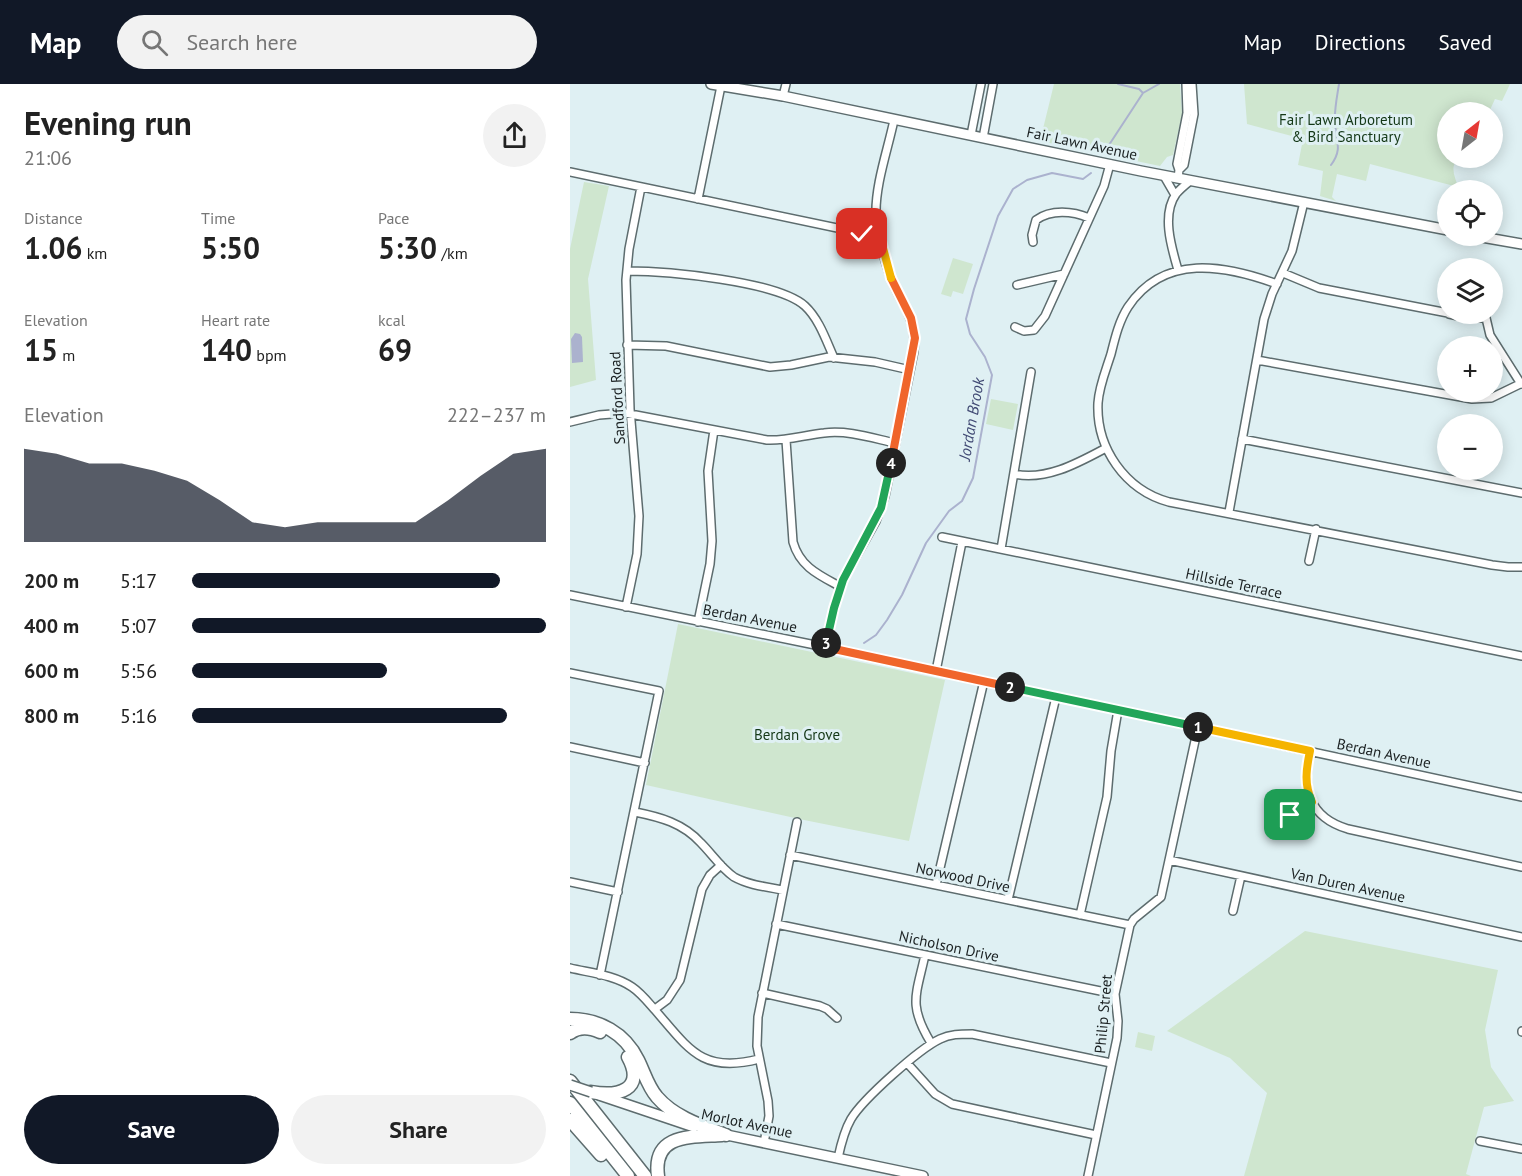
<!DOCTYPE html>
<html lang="en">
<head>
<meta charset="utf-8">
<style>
  :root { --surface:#fff; --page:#f2f2f2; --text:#222; --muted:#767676; --accent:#111827 }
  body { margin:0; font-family:"PT Sans",sans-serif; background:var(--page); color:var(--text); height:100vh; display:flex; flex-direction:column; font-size:22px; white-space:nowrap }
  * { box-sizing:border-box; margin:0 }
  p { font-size:20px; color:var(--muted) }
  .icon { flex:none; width:33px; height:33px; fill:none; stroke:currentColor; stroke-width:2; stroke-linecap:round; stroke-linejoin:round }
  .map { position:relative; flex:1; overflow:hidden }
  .panel { display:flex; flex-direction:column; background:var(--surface); width:570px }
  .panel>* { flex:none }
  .needle { width:39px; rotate:31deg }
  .fabs { position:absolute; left:867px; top:18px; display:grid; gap:12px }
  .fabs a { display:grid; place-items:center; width:66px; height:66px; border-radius:50%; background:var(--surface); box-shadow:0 3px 15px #0003; font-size:30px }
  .pin { position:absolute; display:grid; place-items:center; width:51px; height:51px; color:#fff; margin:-26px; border-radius:12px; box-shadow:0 3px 9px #0006 }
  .km { position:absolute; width:30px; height:30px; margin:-15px; border-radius:50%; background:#222; color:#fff; font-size:16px; line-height:30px; text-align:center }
  .round { display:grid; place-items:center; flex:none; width:63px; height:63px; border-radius:32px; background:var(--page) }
  .head { display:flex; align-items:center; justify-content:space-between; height:102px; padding:0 24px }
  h1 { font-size:33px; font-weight:700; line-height:45px }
  .figures { display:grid; grid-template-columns:repeat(3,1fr); gap:9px; height:102px; padding:6px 24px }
  .figures div { display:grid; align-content:center }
  .figures b { font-size:30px; font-weight:700 }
  .figures small { font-size:16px; font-weight:400 }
  .figures p { font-size:16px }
  .chart { height:168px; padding:12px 24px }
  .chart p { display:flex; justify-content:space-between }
  .chart svg { width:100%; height:108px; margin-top:6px; fill:var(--accent); opacity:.7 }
  .action { display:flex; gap:12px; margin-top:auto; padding:12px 24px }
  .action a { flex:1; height:69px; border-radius:36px; background:var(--accent); color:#fff; font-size:24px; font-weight:700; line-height:69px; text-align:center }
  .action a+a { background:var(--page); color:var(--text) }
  ul { padding:0 24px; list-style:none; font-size:20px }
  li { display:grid; grid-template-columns:96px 72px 1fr; align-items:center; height:45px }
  li i { height:15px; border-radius:8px; background:var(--accent) }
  header { display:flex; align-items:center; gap:36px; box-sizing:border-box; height:84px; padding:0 30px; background:var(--accent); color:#fff }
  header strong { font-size:28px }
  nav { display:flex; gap:33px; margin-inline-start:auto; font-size:21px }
  .search { width:420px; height:54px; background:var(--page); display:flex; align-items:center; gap:15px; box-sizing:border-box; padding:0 21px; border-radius:33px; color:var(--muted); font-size:22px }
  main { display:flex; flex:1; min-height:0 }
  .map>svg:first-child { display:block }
</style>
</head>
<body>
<header>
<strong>Map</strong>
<div class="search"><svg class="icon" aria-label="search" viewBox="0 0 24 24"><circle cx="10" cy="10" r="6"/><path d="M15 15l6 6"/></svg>Search here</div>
<nav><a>Map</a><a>Directions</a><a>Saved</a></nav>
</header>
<main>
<section class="panel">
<div class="head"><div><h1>Evening run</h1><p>21:06</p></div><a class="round"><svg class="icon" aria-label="share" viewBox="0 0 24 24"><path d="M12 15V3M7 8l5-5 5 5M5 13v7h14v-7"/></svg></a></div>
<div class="figures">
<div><p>Distance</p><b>1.06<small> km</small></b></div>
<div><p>Time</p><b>5:50</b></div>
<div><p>Pace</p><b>5:30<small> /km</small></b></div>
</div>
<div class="figures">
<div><p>Elevation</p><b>15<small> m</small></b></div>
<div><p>Heart rate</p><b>140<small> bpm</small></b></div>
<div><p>kcal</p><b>69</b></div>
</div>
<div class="chart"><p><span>Elevation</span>222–237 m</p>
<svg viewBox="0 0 160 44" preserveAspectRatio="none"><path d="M0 44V6L10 8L20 12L30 12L40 15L50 19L60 27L70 36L80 38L90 36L100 36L110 36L120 36L130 27L140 17L150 8L160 6V44z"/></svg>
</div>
<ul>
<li><b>200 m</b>5:17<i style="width:87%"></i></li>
<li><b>400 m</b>5:07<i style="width:100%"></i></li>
<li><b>600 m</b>5:56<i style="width:55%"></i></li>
<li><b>800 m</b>5:16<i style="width:89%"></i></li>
</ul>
<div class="action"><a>Save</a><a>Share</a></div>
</section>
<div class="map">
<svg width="952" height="1092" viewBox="0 0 952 1092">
  <rect width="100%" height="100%" fill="#dff0f3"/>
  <path fill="#cfe6cf" d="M484,0H610L612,30L603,71L597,73L590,82L470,57Z
    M674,0H940L932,17L925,15L919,28H878V74H889C879,82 885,93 888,103L800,80L796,97L767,90L762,113L766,117L750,112L753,87L728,81L733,55L677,40Z
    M14,98L39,102L18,195L26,296L0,303V165Z
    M383,174L403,180L393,210L383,207L381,213L371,210Z
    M421,315L448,320L443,346L416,340Z
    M108,540L375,596L339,757L234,736L76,701Z
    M735,847L928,886L915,946L921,983L944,1017L914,1023L896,1090L901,1092H674L697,1009L660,974L597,947Z
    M568,948L585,952L582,967L565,963Z"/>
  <path fill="#abb2ce" d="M5,249L10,250L12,253L13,278L2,279L1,255Z"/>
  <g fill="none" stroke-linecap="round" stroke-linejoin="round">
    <path stroke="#abb2ce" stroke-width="2" d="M548,0L569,5L573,9
      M537,64L573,9L589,0
      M761,81C773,65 766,57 765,39C764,26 767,13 769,0
      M294,559L306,551L317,536L332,511L356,459L379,427L392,417L403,394L422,291L415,273L400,250L396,235L404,205L428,132L443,105L457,96L482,89L513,95L521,89"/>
    <defs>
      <path id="street" d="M213,12L216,0
        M401,51L411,0
        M413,54L423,0
        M609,86L614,81L624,30L622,0
        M0,88L310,153
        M594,92L605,111
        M608,94L609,86L607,80L617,29L616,0
        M128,115L151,2
        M463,158L462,151L466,136C481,125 503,127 519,134
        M608,186C602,165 591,131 606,110C610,105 615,101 620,97
        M57,187C96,187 207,197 235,222C249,235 256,256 264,274
        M713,189L749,204L878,229
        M707,200C655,181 594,169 558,223C549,237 545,254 541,270C536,286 529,302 528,319C526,364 555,406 599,418L922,481L938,483H952
        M447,201L494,190
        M879,230L898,234H916L920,251L951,300
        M445,243L454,247L464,246L475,232L534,102L540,80
        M57,261L96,262L200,283L221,281L259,273L305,278L340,286
        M687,276L902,315L921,314L952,299
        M0,338L29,331L55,329L197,356C217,357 234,351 254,349C278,346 302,354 325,359
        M672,355L952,409
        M216,356L223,458C230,483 249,491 271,503
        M444,390C476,397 508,379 536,364
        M659,428L694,235L702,210L722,167L734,118
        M372,453L952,572
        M431,465L461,288
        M739,477L746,445
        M0,511L255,563L952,713
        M56,523L67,470L69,432L60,325L56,196L59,165L71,103
        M128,538L140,480L142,457L138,387L144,346
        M255,563L264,524L273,496L306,437L315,412L344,267C347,230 329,220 319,189C313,171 307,150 306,131C305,101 318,65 324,36
        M366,587L392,458
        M0,589L89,607L30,891
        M0,663L75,679
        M740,667C732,704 738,733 778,745L952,783
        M65,728C90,733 113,739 131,759C142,770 151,784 164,793C178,801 197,803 213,806
        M720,731L742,718
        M220,771L560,841
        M599,776L952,853
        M0,798L48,808
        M366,801L414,597
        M438,816L486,613
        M663,827L671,792
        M510,831L537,713L541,667L548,626
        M206,840L545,910
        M355,871C346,912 338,921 361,959
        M0,884C21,889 44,891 62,903C71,909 78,918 85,926C119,965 132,990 189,975
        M192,909L250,922L257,925L267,934
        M85,925L97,916L110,896L132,805L140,791L151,781
        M952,947V948
        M337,979L365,1010L382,1020L526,1051
        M910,1057L952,1065
        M194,1059L199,1032L198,1017L187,962L188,933L227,738
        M268,1074C271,1060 274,1047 281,1035C293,1015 349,965 370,955C380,950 390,950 402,950L541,979
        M518,1092L547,954L548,937L545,910L560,841L564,835L591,813L628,643"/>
      <path id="secondary" d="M141,0L213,12L571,87L878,146
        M906,152L952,160
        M29,1011L124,1043
        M152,1050L353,1092"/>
      <path id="highway" d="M0,935C29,935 55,949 68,976C74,988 78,1003 87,1013C104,1033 132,1042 156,1051
        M0,949C10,942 20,944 30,948
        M0,997L75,1092
        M21,1008C48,1013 76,1006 58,973
        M0,1019L58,1092
        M0,1036L31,1071
        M88,1092C82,1049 122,1053 152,1051"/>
    </defs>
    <use href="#street" stroke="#5d6c6e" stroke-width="10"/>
    <use href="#secondary" stroke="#5d6c6e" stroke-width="12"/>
    <use href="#highway" stroke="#5d6c6e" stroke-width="15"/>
    <use href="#street" stroke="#fff" stroke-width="7"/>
    <use href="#secondary" stroke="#fff" stroke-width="9"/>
    <use href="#highway" stroke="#fff" stroke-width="12"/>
    <defs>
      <path id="secondary-bridge" d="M0,1001L21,1008"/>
    </defs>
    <use href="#secondary-bridge" stroke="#5d6c6e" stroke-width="12" stroke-linecap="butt"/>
    <use href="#secondary-bridge" stroke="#fff" stroke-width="9"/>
  </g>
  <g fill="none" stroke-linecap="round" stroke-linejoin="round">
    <defs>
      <path id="split-1" d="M628,643L740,667C736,686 734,700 742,718L720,731"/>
      <path id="split-2" d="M440,603L628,643"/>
      <path id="split-3" d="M256,559L255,563L440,603"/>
      <path id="split-4" d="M256,559L264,524L273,496L311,424L321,379"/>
      <path id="split-5" d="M321,194L341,234L345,254L321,379"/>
      <path id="split-6" d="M292,150L310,153L321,194"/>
    </defs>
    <use href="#split-1" stroke="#fff" stroke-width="12"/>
    <use href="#split-2" stroke="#fff" stroke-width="12"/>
    <use href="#split-3" stroke="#fff" stroke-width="12"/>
    <use href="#split-4" stroke="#fff" stroke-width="12"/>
    <use href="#split-5" stroke="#fff" stroke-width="12"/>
    <use href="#split-6" stroke="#fff" stroke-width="12"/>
    <use href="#split-1" stroke="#f5b400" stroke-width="8"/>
    <use href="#split-2" stroke="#22a559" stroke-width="8"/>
    <use href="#split-3" stroke="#f0652b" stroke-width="8"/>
    <use href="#split-4" stroke="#22a559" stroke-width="8"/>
    <use href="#split-5" stroke="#f0652b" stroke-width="8"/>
    <use href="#split-6" stroke="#f5b400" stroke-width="8"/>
  </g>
  <g text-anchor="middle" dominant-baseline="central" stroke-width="6" stroke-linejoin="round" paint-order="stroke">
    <g font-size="15" fill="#143817" stroke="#dff0f3">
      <text x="776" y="35">Fair Lawn Arboretum<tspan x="776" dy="17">&amp; Bird Sanctuary</tspan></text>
      <text x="227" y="650">Berdan Grove</text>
    </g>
    <g font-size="15" fill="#1a2021" stroke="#dff0f3">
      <text transform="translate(512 59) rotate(12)">Fair Lawn Avenue</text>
      <text transform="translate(47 314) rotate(-93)">Sandford Road</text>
      <text transform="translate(664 499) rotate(12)">Hillside Terrace</text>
      <text transform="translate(180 534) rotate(11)">Berdan Avenue</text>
      <text transform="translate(814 669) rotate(12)">Berdan Avenue</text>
      <text transform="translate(393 793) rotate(12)">Norwood Drive</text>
      <text transform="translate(778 801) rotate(12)">Van Duren Avenue</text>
      <text transform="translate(379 862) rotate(12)">Nicholson Drive</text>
      <text transform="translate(533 930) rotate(-85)">Philip Street</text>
      <text transform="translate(177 1039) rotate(12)">Morlot Avenue</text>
    </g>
    <g font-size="16" font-style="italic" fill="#404973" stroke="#dff0f3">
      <text transform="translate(401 335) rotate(-80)">Jordan Brook</text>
    </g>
  </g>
</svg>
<div class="fabs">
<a><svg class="needle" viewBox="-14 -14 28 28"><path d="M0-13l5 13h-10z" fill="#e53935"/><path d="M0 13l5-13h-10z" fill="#767676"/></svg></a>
<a><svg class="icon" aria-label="locate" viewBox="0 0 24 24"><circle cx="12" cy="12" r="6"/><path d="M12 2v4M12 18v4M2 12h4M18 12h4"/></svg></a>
<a><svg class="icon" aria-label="layers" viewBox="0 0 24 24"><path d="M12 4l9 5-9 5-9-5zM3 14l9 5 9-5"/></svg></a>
<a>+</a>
<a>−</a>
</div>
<div class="pin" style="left:720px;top:731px;background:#1e9e55"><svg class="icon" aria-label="arrive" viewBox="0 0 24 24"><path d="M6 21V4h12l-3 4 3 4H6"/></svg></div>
<div class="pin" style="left:292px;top:150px;background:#d93025"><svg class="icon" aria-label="check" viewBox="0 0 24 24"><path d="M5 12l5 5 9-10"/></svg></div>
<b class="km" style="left:628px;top:643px">1</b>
<b class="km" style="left:440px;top:603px">2</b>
<b class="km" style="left:256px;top:559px">3</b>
<b class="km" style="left:321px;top:379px">4</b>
</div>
</main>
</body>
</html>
